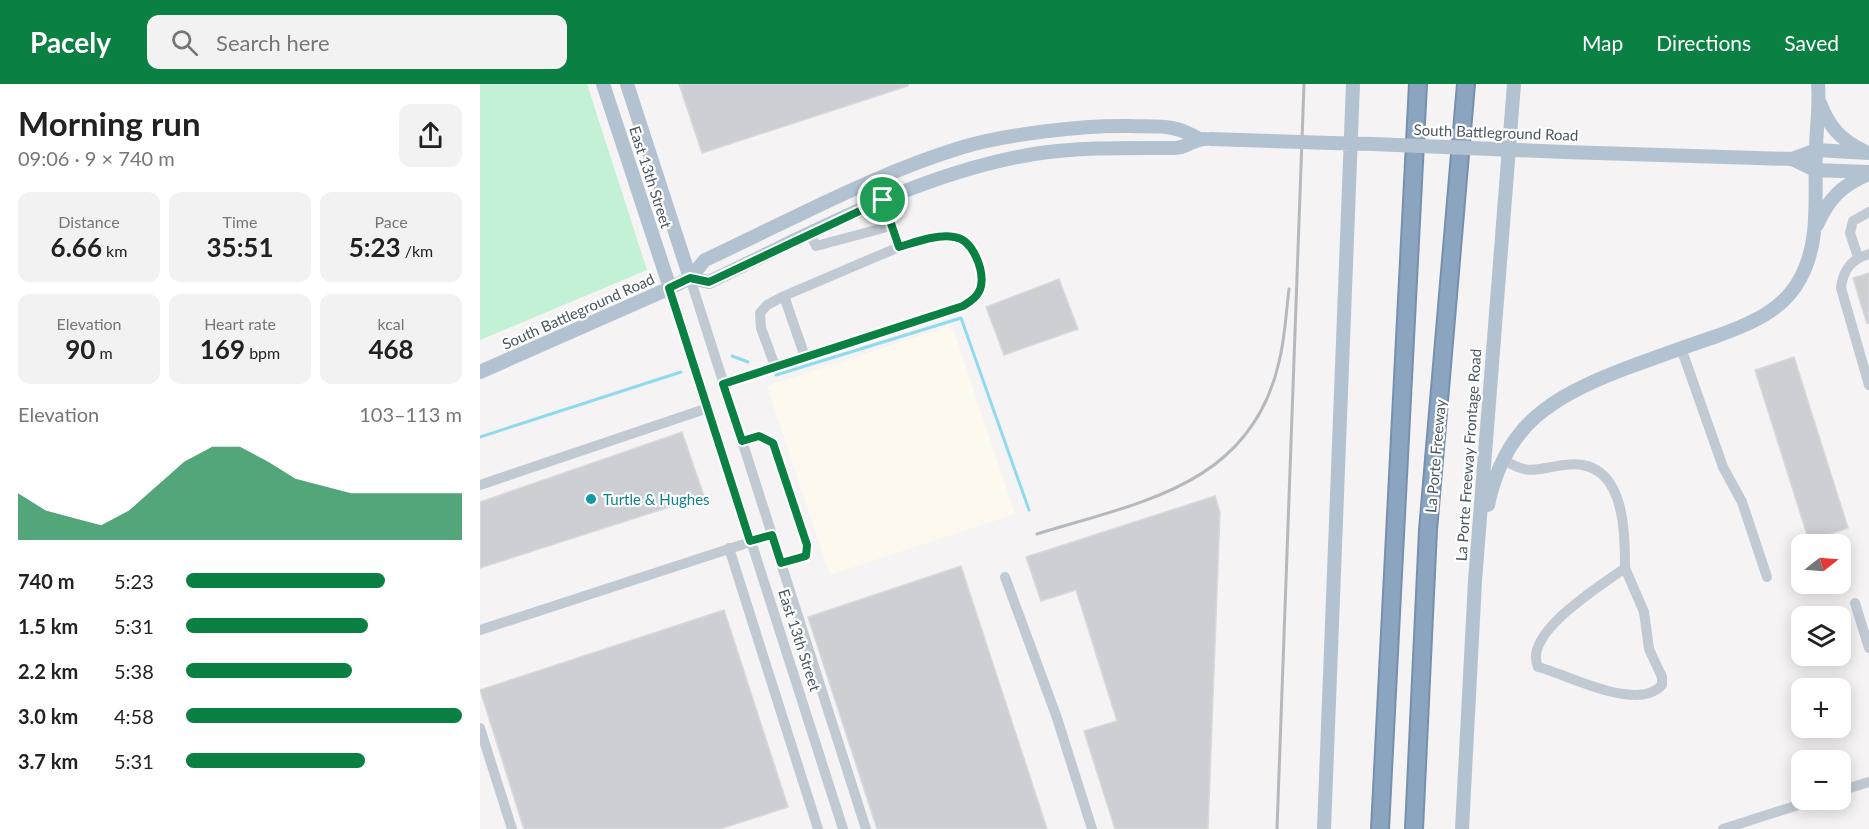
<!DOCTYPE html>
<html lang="en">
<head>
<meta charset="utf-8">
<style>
  :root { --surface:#fff; --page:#f2f2f2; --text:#222; --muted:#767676; --accent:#0b8043 }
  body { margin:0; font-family:Lato,sans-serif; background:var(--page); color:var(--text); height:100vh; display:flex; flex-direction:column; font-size:22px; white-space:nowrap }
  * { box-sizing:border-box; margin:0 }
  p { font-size:20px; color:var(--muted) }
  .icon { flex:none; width:33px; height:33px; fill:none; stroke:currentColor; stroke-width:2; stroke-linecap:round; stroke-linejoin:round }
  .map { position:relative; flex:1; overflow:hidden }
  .drawer { display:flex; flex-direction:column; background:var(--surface); width:480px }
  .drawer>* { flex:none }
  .needle { width:39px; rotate:73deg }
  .tools { position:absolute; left:1311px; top:450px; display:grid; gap:12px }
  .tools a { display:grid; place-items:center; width:60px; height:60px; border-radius:12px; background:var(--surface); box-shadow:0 3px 15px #0003; font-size:30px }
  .pin { position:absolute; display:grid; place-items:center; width:51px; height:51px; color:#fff; margin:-26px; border:3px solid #fff; border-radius:50%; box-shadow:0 2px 6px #0007 }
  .round { display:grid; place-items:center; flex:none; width:63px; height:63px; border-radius:12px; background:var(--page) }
  .head { display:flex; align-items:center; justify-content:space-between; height:102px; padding:0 18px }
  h1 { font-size:33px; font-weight:700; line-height:45px }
  .metrics { display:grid; grid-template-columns:repeat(3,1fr); gap:9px; height:102px; padding:6px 18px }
  .metrics div { display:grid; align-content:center; border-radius:12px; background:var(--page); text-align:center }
  .metrics b { font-size:26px; font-weight:700 }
  .metrics small { font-size:16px; font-weight:400 }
  .metrics p { font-size:16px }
  .chart { height:168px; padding:12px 18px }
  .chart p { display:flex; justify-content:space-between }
  .chart svg { width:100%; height:108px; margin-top:6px; fill:var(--accent); opacity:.7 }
  ul { padding:0 18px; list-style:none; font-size:20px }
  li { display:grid; grid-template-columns:96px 72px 1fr; align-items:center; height:45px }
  li i { height:15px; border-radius:8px; background:var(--accent) }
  header { display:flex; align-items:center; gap:36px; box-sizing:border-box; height:84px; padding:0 30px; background:var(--accent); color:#fff }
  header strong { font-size:28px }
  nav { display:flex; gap:33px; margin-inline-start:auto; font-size:21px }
  .search { width:420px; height:54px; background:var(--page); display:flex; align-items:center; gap:15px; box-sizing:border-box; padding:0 21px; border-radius:12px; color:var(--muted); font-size:22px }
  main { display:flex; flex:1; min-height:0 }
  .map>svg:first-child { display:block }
</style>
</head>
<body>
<header>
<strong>Pacely</strong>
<div class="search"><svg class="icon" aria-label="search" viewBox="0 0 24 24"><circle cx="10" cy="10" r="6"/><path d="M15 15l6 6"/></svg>Search here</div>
<nav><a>Map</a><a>Directions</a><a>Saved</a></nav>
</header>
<main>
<section class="drawer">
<div class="head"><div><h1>Morning run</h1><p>09:06 · 9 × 740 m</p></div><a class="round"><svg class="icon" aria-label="share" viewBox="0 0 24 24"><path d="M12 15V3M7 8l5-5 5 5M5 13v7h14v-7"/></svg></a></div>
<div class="metrics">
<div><p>Distance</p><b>6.66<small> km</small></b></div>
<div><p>Time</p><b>35:51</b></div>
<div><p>Pace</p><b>5:23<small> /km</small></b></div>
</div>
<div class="metrics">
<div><p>Elevation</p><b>90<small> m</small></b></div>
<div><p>Heart rate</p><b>169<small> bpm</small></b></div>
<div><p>kcal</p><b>468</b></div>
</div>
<div class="chart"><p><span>Elevation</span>103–113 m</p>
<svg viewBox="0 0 160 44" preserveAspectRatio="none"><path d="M0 44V25L10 32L20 35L30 38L40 32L50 22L60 12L70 6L80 6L90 12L100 19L110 22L120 25L130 25L140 25L150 25L160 25V44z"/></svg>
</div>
<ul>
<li><b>740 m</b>5:23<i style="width:72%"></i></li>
<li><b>1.5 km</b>5:31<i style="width:66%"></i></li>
<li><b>2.2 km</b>5:38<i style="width:60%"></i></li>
<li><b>3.0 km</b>4:58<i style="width:100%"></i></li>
<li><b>3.7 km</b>5:31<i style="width:65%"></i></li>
</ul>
</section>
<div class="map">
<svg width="1389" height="745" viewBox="0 0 1389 745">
  <rect width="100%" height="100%" fill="#f5f3f3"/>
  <path fill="#fdf9ef" d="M472,241L535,430L350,491L287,302Z"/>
  <path fill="#c3f1d5" d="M0,0H107L167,186L0,256Z"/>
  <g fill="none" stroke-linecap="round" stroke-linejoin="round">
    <path stroke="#90daee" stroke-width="3" d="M252,272L268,278
      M296,291L481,234L549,426
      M0,353L201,288"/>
  </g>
  <path fill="#cdcfd5" stroke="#d7d9de" stroke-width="1.5" d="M199,0H428V2L222,69Z
    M1389,189V239L1387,240L1373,194Z
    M579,195L598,245L524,271L506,223Z
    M1314,273L1368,444L1329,457L1275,286Z
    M202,348L224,412L0,484V418Z
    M735,412L740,428L728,745H635L604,647L637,637L596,506L561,517L546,473Z
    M481,482L567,745H397L328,533Z
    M244,526L308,723L240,745H44L0,606Z"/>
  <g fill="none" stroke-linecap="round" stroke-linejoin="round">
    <defs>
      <path id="highway" d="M900,745L938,0
        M934,745L948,446L986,0"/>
    </defs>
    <use href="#highway" stroke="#7690ad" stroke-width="20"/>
    <path stroke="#c1cad2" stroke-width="10" d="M403,116L419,163L304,212L287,221L280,229L281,244L295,282L483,222C491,217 499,212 501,202C504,186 493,155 474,153C457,150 436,158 419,163
      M330,150L336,162L411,142
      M1389,170C1371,175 1363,186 1361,204L1389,301
      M1378,173L1370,149L1373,137L1389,128
      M210,194L386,745
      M190,204L363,745
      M304,212L325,273
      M1201,264L1243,383L1262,418L1287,493
      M243,300L295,282
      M262,357L279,352L293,359L327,461L326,472L301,479
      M1022,375C1050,392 1054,385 1084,381C1144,372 1145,443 1145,484C1122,501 1042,549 1058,583C1087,590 1157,629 1182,601V593L1169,565L1164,528L1145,484
      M0,401L228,324
      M249,464L338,745
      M525,493L577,634L612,745
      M1375,519L1389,564
      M0,546L292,451
      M0,644L32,745
      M1360,707L1389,698
      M1243,745L1334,716"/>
    <path stroke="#b3c2d1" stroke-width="14" d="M123,0L190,204
      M147,0L210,194
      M1340,19C1349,43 1361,56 1384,67
      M851,59L893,60
      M1085,68L1312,75L1336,66L1389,69
      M1312,75L1335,86L1388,88
      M1337,141C1349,114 1362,101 1389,90
      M210,194L229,198C334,148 439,89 554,70C601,63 648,64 695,64C706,64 714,55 725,55
      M0,288L190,204L210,194L225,176C309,137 394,90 483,63C528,50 603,41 649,42C679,43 693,39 719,55
      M1008,421C1025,340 1072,313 1144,285C1174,274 1204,263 1234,253C1268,241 1304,227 1321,193C1341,156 1334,109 1336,68C1336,46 1340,22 1338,0
      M844,745L873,0
      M982,745L995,497L1034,0"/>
    <use href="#highway" stroke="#8ba5c1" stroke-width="16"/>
    <path stroke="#b5b8bd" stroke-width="3" d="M557,450C660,418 771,402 799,278C805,254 806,229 809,205
      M797,745L824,0"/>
    <path stroke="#b3c2d1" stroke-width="14" d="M730,55L851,59
      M893,60L1085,68"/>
  </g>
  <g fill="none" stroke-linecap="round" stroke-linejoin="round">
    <defs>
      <path id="route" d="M403,116L419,163C436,158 457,150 474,153C493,155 504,186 501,202C499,212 491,217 483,222L243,300L262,357L279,352L293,359L327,461L326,472L301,479L292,451L270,457L189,204L210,194L229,198Z"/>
    </defs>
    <use href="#route" stroke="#fff" stroke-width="12"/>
    <use href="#route" stroke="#0b8043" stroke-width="8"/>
  </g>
  <circle fill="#0f9aa8" stroke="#fff" stroke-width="2" cx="111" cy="415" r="6"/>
  <g text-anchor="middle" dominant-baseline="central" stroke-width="4.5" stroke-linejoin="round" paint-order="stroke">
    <g font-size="15" fill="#4a5661" stroke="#fff">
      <text transform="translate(1016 48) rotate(2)">South Battleground Road</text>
      <text transform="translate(171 93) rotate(72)">East 13th Street</text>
      <text transform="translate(98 227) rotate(-24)">South Battleground Road</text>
      <text transform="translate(988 371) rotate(-86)">La Porte Freeway Frontage Road</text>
      <text transform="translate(955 372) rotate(-85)">La Porte Freeway</text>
      <text transform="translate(320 556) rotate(72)">East 13th Street</text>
    </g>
    <g font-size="15" fill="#0d838f" stroke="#fff" text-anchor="start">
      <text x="123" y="415">Turtle &amp; Hughes</text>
    </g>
  </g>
</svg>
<div class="tools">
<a><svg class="needle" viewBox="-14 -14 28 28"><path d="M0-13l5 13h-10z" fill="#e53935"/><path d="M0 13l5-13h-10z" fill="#767676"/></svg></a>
<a><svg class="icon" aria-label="layers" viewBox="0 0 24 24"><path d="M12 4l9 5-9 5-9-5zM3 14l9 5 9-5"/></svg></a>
<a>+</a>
<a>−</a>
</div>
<div class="pin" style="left:403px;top:116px;background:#1e9e55"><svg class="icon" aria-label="arrive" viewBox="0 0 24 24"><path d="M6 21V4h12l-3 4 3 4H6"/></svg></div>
</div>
</main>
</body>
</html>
